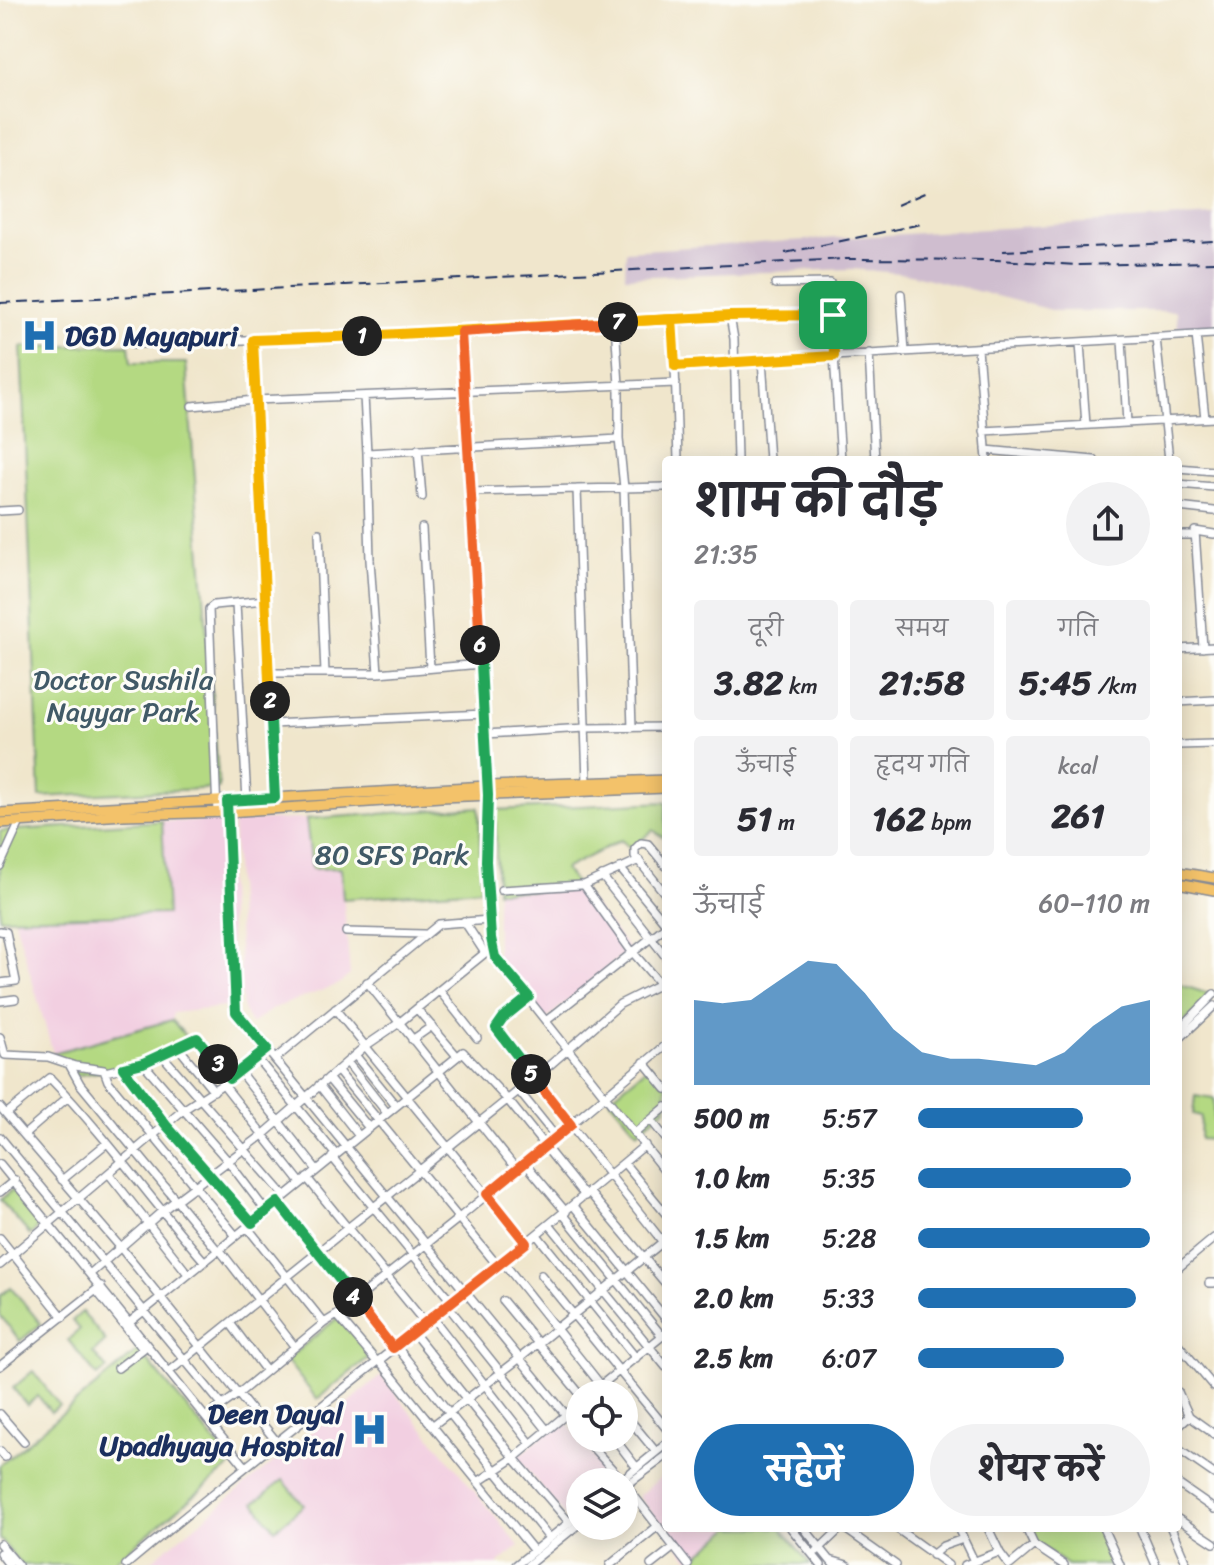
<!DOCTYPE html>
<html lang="hi">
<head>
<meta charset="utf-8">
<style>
  :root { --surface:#fff; --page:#f2f2f3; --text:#2b2b33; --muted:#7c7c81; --accent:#1f6fb2 }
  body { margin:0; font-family:Sriracha,"Playpen Sans Deva",sans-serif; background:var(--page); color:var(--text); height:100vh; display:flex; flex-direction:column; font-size:30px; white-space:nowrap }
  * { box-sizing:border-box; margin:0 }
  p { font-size:26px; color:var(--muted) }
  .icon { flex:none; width:44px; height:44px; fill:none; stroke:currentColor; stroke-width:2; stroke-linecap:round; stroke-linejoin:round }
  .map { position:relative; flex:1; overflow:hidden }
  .sheet { position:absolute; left:662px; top:456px; width:520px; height:1076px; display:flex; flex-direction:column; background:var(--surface); border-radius:8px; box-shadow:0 4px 20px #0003 }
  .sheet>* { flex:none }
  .fabs { position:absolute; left:566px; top:1380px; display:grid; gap:16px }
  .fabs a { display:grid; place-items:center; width:72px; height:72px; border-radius:50%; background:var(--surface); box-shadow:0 4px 20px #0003; font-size:40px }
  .pin { position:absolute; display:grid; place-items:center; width:68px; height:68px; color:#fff; margin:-34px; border-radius:16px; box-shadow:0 4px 12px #0006 }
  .km { position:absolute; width:40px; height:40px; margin:-20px; border-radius:50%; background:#222; color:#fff; font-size:22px; line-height:40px; text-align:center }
  .round { display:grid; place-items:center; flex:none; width:84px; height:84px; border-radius:42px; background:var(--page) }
  .headline { display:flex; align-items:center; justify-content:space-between; height:136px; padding:0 32px }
  h1 { font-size:44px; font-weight:700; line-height:60px }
  .figures { display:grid; grid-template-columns:repeat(3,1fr); gap:12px; height:136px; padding:8px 32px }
  .figures div { display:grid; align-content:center; border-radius:8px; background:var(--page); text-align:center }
  .figures b { font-size:34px; font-weight:700 }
  .figures small { font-size:22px; font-weight:400 }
  .figures p { font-size:22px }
  .chart { height:224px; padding:16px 32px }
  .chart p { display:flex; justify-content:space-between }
  .chart svg { width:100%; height:144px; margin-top:8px; fill:var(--accent); opacity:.7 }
  .button { display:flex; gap:16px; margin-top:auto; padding:16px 32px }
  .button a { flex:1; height:92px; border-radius:48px; background:var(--accent); color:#fff; font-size:32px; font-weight:700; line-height:92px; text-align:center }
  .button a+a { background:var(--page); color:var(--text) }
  ul { padding:0 32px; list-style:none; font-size:26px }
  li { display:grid; grid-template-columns:128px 96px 1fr; align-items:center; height:60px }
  li i { height:20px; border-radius:10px; background:var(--accent) }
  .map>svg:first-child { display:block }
</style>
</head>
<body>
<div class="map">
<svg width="1214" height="1565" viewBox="0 0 1214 1565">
  <rect width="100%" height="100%" fill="#fdfcf7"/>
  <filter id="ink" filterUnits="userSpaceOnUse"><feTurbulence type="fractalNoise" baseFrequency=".0125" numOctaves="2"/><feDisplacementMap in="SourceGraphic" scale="16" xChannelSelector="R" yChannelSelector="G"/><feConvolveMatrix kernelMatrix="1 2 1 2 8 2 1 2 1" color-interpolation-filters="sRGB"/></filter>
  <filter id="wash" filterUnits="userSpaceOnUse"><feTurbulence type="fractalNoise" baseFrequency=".006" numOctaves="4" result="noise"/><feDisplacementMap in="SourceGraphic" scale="32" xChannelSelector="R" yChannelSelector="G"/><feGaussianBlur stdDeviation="1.8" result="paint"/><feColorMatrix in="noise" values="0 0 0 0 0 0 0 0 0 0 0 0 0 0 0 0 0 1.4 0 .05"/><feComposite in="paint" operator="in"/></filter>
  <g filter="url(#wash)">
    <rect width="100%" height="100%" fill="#f0e6cc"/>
    <path fill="#f2cfe1" d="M306,819L312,869L341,868L350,975L337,985L274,1008L251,1024L242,1007L233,821Z
      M162,821L225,822L233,1006L173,1013L172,1020L53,1053L14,917L167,914Z
      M497,891H582L629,949L545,1020L497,961Z
      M381,1376L519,1546L497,1565H146Z
      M564,1420L614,1482H580V1510L568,1520L517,1457Z
      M666,1473V1528H731L691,1561L638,1496Z"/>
    <path fill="#cfbdcf" d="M1214,215V327L1178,328L1176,311H1055L910,274L853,269L625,277L626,251Z"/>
    <path fill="#b4d982" stroke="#688470" stroke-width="2" d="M129,345L131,363H186L219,788L40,797L21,347Z
      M666,802V835L663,837L653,830L631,849L621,840L564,869L582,891H497L495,810Z
      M479,807L481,889L343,899L341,868L312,869L306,819Z
      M162,821L167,914L0,918V831Z
      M1178,984L1212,995L1205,1008L1178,1025Z
      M172,1020L186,1037L142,1064L75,1076L53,1053Z
      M650,1065L666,1084V1108L637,1132L609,1099Z
      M1195,1096L1214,1099V1140L1200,1139L1201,1116L1193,1114Z
      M12,1190L42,1225L30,1235L0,1200Z
      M11,1287L41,1324L20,1341L0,1315V1296Z
      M82,1312L106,1341L93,1353L107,1369L97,1376L68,1340L80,1329L72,1321Z
      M341,1315L373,1354L317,1399L286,1360Z
      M139,1350L233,1464L110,1565H21L0,1539V1465Z
      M33,1371L59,1405L51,1412L38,1396L27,1405L13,1388Z
      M283,1480L304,1505L275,1529L254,1503Z
      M731,1528H781L810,1564L694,1565L691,1561Z
      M1029,1528H1101L1116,1565H1068L1035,1542Z"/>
  </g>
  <g filter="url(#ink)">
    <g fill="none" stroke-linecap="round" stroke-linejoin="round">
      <defs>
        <path id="minor" d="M775,284L830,283L833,315
          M901,294L905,352
          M730,316L734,339L737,460
          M672,319L833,315L834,356L675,366L678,460
          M615,323L619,385V439L624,488L632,728
          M461,332L488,795C487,845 482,908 495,957L666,1173
          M1196,335L1205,418
          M1156,338L1169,460
          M253,340L275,798
          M1122,340L1127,423
          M1080,343L1086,425
          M134,344L461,332L672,319L675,366
          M978,349L987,460
          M869,353L875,460
          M762,360L769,460
          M364,396L367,453
          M192,406L255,400L676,383
          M984,431L1214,418
          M418,449L422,497
          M986,450L1094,460
          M841,460L834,356L1214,334
          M1178,468L1214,471
          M1178,484L1214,487
          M470,492L577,489
          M1178,507L1214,511
          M0,511L18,510
          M422,528L430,668
          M319,533L325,673
          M1178,535H1195
          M236,604L247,800
          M1203,648L1195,531L1214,534
          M1178,649L1214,647
          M481,664L378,673L370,560L367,453L619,439
          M269,673H378
          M1178,702L1214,700
          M271,724L484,714
          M485,734L585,728L666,727
          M1178,745L1214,744
          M587,782L577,489L666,487
          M227,801L236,1012L580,1432
          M217,813L209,609L214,605L265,600
          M639,860L584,885L630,949L666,991
          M0,866L20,822
          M666,866L648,844L641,843L635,849V856L666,895
          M620,868L666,924
          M602,876L666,957
          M501,890L581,885
          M464,921L485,953
          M0,931L6,932L16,981L0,983
          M346,932L424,934
          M367,982L517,1170
          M439,990L477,1038
          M529,997L498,1024L496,1028L501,1038L666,1246
          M0,1001L15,999
          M335,1009L526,1243
          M417,1009L457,1056
          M546,1021L666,926
          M1178,1031L1214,994
          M0,1037L5,1055L48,1057L75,1066L104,1070L108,1081L236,1236
          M412,1040L432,1026
          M1178,1040L1214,1006
          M178,1047L214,1091
          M162,1055L285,1196
          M355,1055L396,1106
          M256,1057L336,1155
          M276,1058L439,924L489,920
          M347,1062L387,1113
          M644,1062L666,1089
          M143,1063L228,1161L266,1211
          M69,1064L80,1084L218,1251
          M123,1068L167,1124
          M337,1070L498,1266
          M239,1071L317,1170
          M105,1072L143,1063L197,1038L229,1079
          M328,1078L369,1128
          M223,1084L301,1183
          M319,1085L359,1136
          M518,1090L556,1137
          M0,1107L121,1248L276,1441
          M6,1114L50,1078C105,1135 152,1201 204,1261
          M651,1120L666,1139
          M166,1125L252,1223
          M635,1133L666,1107
          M24,1135L68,1097
          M0,1137L222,1405
          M332,1157L452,1302
          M525,1163L566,1212
          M624,1163L666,1214
          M0,1164L245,1466
          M109,1174L188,1274
          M307,1178L425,1323
          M62,1180L107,1143
          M0,1192L15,1180
          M589,1192L666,1284
          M278,1202L393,1348
          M573,1205L666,1319
          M563,1214L662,1336
          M550,1225L666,1367
          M247,1227L324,1323
          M537,1235L636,1358
          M0,1238L63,1317
          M219,1249L295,1347
          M503,1262L608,1394
          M0,1265L183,1110L223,1084L267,1049
          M1178,1268L1214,1238
          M91,1273L167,1207L264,1134L364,1047L399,1023L485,953L493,950
          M541,1275L666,1428
          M1209,1283H1214
          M96,1290L143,1349L118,1368
          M503,1301L580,1394
          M447,1305L547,1430
          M432,1317L531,1444
          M130,1322L463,1052L507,1099L585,1196
          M230,1323L266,1371
          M413,1332L514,1458L478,1482
          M1178,1344L1214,1387
          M396,1346L549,1538
          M379,1360L534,1551
          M377,1362L337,1315L459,1218L666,1045
          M0,1366L101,1286
          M170,1371L543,1071L620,1004L666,981
          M1178,1392L1189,1416L1214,1434
          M590,1394L666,1333
          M624,1413L656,1452
          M0,1414L24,1442
          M206,1417L238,1394L324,1323L337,1315
          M432,1426L520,1358L664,1241
          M1178,1426L1189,1416
          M584,1438L623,1481
          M614,1438L637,1468
          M1178,1449L1214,1474
          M0,1451L5,1457
          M619,1482L666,1444
          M624,1483L688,1565
          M1178,1484L1214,1509
          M624,1487L666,1456
          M1178,1519L1214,1543
          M569,1522L514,1458L580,1403
          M791,1528L821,1565
          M804,1528L834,1565
          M844,1528L896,1565
          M896,1528L948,1565
          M958,1528L974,1561
          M988,1528L1000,1553L1009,1565
          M1026,1528L1034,1545L1064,1565
          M1103,1528L1120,1565
          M1140,1528L1156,1565
          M1171,1528L1187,1565
          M0,1544L18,1565
          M817,1551L841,1528
          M0,1553L9,1565
          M932,1555L943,1546L963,1539
          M830,1560L847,1565
          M126,1565C297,1422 475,1288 645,1145
          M516,1565L580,1514
          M528,1565L580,1523
          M610,1565L658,1526
          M651,1565L674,1547
          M965,1565L999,1552
          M1010,1565L1034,1545"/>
        <path id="major" d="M0,813L487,786L666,780
          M0,823L124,815L228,812L441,797L666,788
          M1178,872L1214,878
          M1178,883L1214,890"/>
      </defs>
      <use href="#minor" stroke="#868a95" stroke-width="10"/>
      <use href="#major" stroke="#868a95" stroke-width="12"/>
      <use href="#minor" stroke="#fff" stroke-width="7"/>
      <use href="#major" stroke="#f3c26a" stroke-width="9"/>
      <path stroke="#1b2f5e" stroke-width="2" stroke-dasharray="12 6" stroke-linecap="butt" d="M897,205L929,191
        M1003,251L1214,241
        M785,253L921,224
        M0,303L844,259L997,260L1077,265L1214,262"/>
    </g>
  </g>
  <g fill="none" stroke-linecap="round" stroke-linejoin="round" filter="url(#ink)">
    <defs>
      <path id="split-1" d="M362,336L730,316L833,315"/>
      <path id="split-2" d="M270,701L253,340L362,336"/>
      <path id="split-3" d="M218,1064L229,1079L267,1049L236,1012L227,801L275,798L270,701"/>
      <path id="split-4" d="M218,1064L197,1038L143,1063L123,1068L166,1125L252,1223L278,1202L353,1297"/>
      <path id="split-5" d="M353,1297L393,1348L526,1243L487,1194L571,1125L531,1074"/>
      <path id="split-6" d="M480,645L488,795L486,861L491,938L495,957L529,997L503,1018L496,1028L531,1074"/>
      <path id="split-7" d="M480,645L461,332L618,322"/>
      <path id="split-8" d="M618,322L672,319L675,366L834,356L833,315"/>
    </defs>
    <use href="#split-1" stroke="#fff" stroke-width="16"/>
    <use href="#split-2" stroke="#fff" stroke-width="16"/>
    <use href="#split-3" stroke="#fff" stroke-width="16"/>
    <use href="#split-4" stroke="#fff" stroke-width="16"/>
    <use href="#split-5" stroke="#fff" stroke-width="16"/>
    <use href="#split-6" stroke="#fff" stroke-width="16"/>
    <use href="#split-7" stroke="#fff" stroke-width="16"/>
    <use href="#split-8" stroke="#fff" stroke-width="16"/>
    <use href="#split-1" stroke="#f5b400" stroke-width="10"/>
    <use href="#split-2" stroke="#f5b400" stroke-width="10"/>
    <use href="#split-3" stroke="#22a559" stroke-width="10"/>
    <use href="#split-4" stroke="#22a559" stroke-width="10"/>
    <use href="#split-5" stroke="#f0652b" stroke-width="10"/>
    <use href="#split-6" stroke="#22a559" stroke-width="10"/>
    <use href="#split-7" stroke="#f0652b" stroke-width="10"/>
    <use href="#split-8" stroke="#f5b400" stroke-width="10"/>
  </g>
  <defs>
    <symbol id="hospital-bare" viewBox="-9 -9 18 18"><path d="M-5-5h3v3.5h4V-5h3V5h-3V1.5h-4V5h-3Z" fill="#1f6fb2" stroke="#fdfcf7" stroke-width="2.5" paint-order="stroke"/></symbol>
  </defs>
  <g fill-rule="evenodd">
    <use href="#hospital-bare" x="14" y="310" width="51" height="51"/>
    <use href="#hospital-bare" x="344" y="1404" width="51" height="51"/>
  </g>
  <g text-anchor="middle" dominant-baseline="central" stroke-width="6" stroke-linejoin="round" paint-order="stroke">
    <g font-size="28" font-weight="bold" fill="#1b2f5e" stroke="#fdfcf7" text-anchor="start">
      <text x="65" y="335">DGD Mayapuri</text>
      <text x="343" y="1413" text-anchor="end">Deen Dayal<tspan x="343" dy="32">Upadhyaya Hospital</tspan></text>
    </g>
    <g font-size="28" fill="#415a67" stroke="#fdfcf7">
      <text x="123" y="679">Doctor Sushila<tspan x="123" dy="32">Nayyar Park</tspan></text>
      <text x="392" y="854">80 SFS Park</text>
    </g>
  </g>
</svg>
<div class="fabs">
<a><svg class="icon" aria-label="locate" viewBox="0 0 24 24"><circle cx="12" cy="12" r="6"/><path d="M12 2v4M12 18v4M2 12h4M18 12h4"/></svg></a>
<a><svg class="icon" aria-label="layers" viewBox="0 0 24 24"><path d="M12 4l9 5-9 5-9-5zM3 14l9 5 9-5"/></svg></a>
</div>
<div class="pin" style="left:833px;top:315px;background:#1e9e55"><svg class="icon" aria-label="arrive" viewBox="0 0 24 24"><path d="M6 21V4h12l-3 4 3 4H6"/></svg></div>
<b class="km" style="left:362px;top:336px">1</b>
<b class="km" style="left:270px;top:701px">2</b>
<b class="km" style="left:218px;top:1064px">3</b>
<b class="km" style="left:353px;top:1297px">4</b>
<b class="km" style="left:531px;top:1074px">5</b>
<b class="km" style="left:480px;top:645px">6</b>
<b class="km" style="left:618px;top:322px">7</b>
<section class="sheet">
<div class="headline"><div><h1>शाम की दौड़</h1><p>21:35</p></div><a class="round"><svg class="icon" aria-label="share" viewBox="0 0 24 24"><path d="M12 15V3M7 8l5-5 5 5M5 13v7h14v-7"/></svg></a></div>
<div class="figures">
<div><p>दूरी</p><b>3.82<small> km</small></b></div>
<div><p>समय</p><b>21:58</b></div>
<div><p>गति</p><b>5:45<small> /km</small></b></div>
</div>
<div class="figures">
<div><p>ऊँचाई</p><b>51<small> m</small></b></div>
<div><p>हृदय गति</p><b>162<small> bpm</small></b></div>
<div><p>kcal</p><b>261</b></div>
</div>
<div class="chart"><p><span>ऊँचाई</span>60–110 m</p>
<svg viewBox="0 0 160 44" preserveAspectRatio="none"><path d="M0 44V18L10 19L20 18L30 12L40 6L50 7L60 16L70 27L80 34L90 36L100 36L110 37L120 38L130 34L140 26L150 20L160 18V44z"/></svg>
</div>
<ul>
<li><b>500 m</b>5:57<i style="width:71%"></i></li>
<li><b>1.0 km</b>5:35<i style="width:92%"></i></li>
<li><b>1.5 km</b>5:28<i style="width:100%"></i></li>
<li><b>2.0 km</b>5:33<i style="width:94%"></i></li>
<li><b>2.5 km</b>6:07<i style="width:63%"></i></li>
</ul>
<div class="button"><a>सहेजें</a><a>शेयर करें</a></div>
</section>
</div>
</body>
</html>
